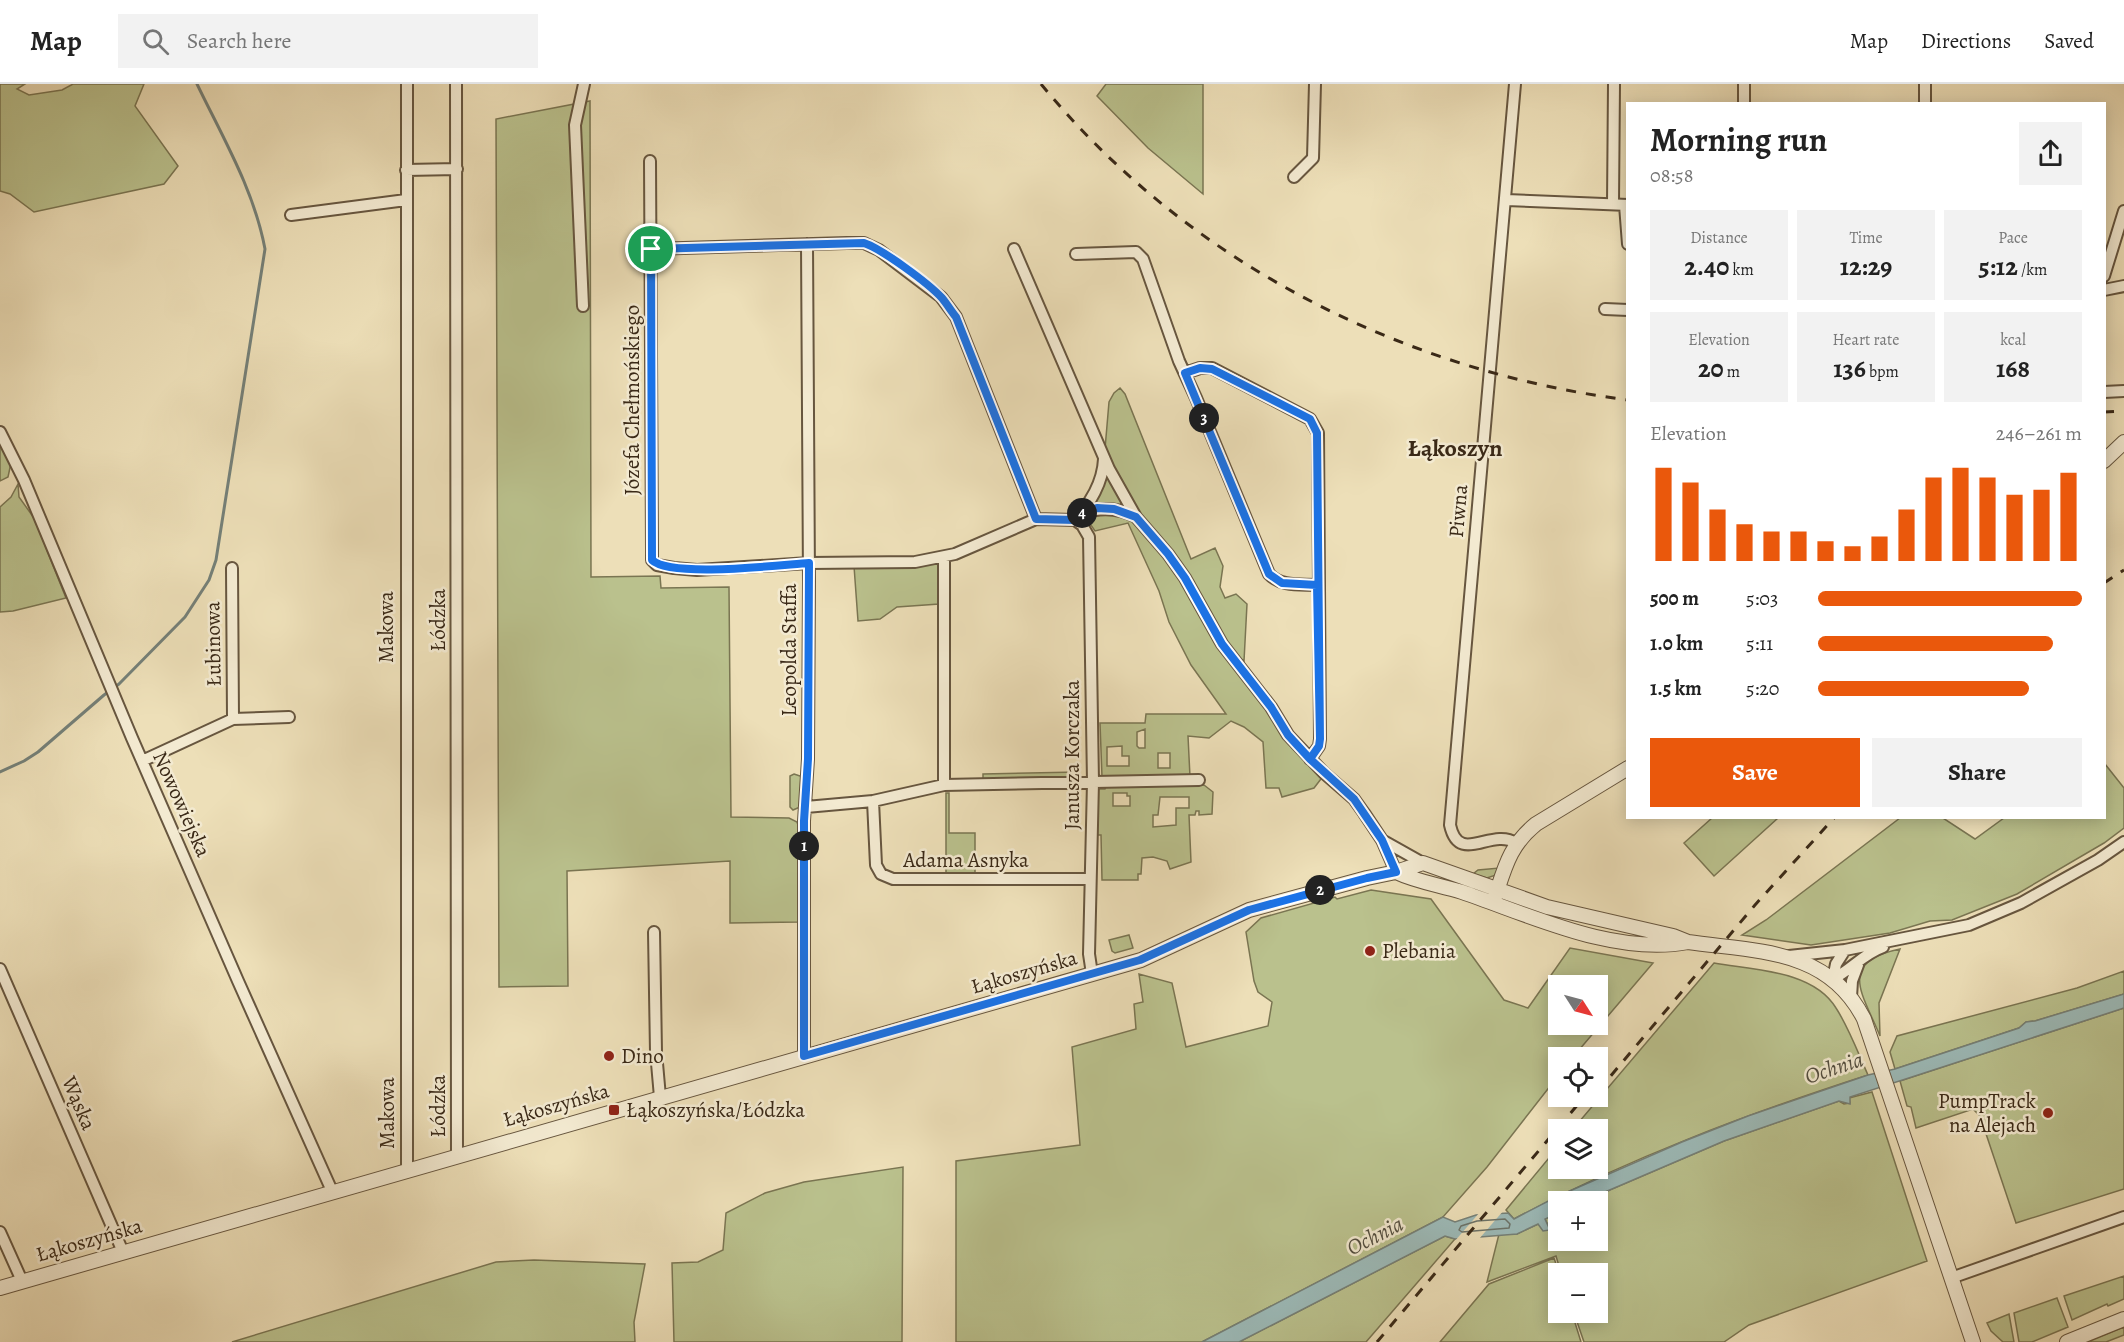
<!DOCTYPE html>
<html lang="en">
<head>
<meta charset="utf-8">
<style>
  :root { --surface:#fff; --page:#f2f2f2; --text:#222; --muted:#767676; --line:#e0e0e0; --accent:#ea580c }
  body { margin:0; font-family:Alegreya,serif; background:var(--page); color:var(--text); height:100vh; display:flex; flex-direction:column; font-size:22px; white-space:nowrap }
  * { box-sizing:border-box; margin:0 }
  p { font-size:20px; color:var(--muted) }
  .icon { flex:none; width:33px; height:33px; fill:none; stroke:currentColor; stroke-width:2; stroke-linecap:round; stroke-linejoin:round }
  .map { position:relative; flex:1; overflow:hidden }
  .panel { position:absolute; left:1626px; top:18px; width:480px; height:717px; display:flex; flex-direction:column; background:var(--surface); border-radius:0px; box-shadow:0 3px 15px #0003 }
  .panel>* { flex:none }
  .needle { width:39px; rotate:126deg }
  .tools { position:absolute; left:1548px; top:891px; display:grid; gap:12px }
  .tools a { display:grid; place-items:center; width:60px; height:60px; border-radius:0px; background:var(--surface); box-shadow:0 3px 15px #0003; font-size:30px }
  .pin { position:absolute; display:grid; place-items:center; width:51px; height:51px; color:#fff; margin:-26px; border:3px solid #fff; border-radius:50%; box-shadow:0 2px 6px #0007 }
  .km { position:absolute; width:30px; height:30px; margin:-15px; border-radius:50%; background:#222; color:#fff; font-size:16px; line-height:30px; text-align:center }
  .round { display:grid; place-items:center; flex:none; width:63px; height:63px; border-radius:0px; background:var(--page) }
  .head { display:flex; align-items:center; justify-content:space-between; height:102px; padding:0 24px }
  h1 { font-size:33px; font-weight:700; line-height:45px }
  .metrics { display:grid; grid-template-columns:repeat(3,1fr); gap:9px; height:102px; padding:6px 24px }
  .metrics div { display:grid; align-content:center; border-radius:0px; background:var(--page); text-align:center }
  .metrics b { font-size:26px; font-weight:700 }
  .metrics small { font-size:16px; font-weight:400 }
  .metrics p { font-size:16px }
  .chart { height:168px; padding:12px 24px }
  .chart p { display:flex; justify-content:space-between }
  .chart svg { width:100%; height:108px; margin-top:6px; stroke:var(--accent); stroke-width:6 }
  .cta { display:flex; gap:12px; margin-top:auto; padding:12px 24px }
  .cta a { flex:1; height:69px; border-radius:0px; background:var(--accent); color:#fff; font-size:24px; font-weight:700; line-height:69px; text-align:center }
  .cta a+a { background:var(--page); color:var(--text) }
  ul { padding:0 24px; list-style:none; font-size:20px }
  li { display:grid; grid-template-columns:96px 72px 1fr; align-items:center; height:45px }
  li i { height:15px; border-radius:8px; background:var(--accent) }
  header { display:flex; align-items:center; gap:36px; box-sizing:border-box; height:84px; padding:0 30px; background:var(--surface); border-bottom:2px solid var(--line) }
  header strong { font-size:28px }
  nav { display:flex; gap:33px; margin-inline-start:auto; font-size:21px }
  .search { width:420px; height:54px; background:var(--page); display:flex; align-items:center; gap:15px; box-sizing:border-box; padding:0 21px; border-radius:0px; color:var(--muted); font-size:22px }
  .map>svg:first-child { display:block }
</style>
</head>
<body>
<header>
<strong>Map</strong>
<div class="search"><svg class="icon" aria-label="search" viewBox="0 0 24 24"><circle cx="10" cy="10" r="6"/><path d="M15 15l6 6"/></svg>Search here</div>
<nav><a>Map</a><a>Directions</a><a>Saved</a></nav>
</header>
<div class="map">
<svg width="2124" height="1258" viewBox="0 0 2124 1258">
  <rect width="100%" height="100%" fill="#eddfb8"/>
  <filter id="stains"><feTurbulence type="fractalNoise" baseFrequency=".00333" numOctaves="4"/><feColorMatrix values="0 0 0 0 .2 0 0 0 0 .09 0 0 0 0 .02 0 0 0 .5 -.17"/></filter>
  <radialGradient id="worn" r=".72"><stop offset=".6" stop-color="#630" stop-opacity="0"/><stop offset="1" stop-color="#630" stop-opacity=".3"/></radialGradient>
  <path fill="#bac18d" stroke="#7a7552" stroke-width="1.5" fill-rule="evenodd" d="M0,0H25L17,5L29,11L62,6L73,0H144L135,22L178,82L164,100L34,128L10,110L0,107Z
    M1106,0H1203V110L1148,64L1097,12Z
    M590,17L591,493L660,492L661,504L729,503L731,733L789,734L797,738L798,741L799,838L730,839V777L567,787L568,902L499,903L496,35Z
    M1120,304L1125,310L1191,475L1215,464L1223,482L1220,503L1225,514L1236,510L1247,520L1244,577L1236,572L1120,400L1105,365L1109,318L1114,309Z
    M0,359L11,379L8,393L0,397Z
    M1106,384L1169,474L1219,560L1324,691L1314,704L1282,713L1279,704H1266L1263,658L1244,643L1231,637L1209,654L1188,652L1190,693H1102L1100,639H1145L1146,630H1226L1191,581L1169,538L1159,507L1128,439L1095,447L1084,431ZM1145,645V664H1139L1137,662V648ZM1122,662V672H1129V682H1107V663ZM1158,669H1170V684H1158Z
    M18,400L19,413L34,434L66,514L13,527L0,528V423L11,413Z
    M940,478L939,520L897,523L880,535L858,537L854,482Z
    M2105,680L2124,704V744L2104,759L2017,810L1952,836L1930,837L1890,849L1811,861L1742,851L1766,836L1900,734H1943L1975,755L2004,734H2104Z
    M1078,688V694L983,696V690Z
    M794,690L803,693L800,723L793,726L790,723V692Z
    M1204,701L1213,708L1212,730L1199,731V727H1196L1195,731H1189L1191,778L1170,785L1167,777L1153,773L1142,774L1141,790H1138V796H1102L1101,751H1097V705H1105L1106,702ZM1113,709H1127V712H1130V722H1113ZM1160,713H1189V724H1176V741L1153,743V731H1158Z
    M946,709H949V749H975V789L946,790Z
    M1712,734H1778L1714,792L1684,759Z
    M1499,784L1496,791L1487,794L1473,790L1478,786Z
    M1371,806L1431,815L1504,916L1528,924L1570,864L1653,879L1573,973L1558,974V992L1487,1083L1443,1133L1202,1258H956V1077L1080,1061L1072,963L1136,945L1134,920L1143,918L1139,890L1172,899L1186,963L1268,942L1272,918L1258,908L1254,897L1246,848L1261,834L1335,813L1337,815ZM1558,902H1598V940H1558Z
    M1129,851L1133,864L1115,869L1112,867L1109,856Z
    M1900,865L1879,919L1880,952C1863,910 1836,878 1900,865Z
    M1714,879C1753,886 1813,886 1836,924C1849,944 1858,969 1868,991C1747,1030 1627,1075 1514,1135L1506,1126L1558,1063V1084H1598V1046L1573,1045Z
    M2124,887V910L2035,937L2026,938L2019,944L1895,985L1890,968L1897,952L2077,904Z
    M2124,924V1105L2016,1139L1980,1032L1973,1025L1916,1044L1911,1023L1907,1022L1900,997Z
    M1872,1008L1927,1177L1749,1241L1724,1258H1584L1574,1229L1598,1228V1190L1561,1189L1556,1172L1487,1198L1499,1150H1517L1538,1140L1550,1145L1545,1135L1558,1129V1156H1598V1118L1584,1117L1724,1057L1839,1017L1844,1020L1850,1019L1849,1014Z
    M903,1083L902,1258H674L672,1179L698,1178L723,1166L726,1129L765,1109L804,1098Z
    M1445,1152L1455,1155L1366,1258H1239Z
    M1554,1174L1559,1189L1558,1228L1572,1229L1581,1258H1440L1489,1200Z
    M534,1176L645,1180L634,1238L635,1258H232L496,1178Z
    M2124,1192V1215L2108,1222L2107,1220L2072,1236L2064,1212Z
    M2057,1214L2068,1243L2032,1258H2019L2014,1229Z
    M2009,1230L2014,1258H2003L1991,1247L1987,1239Z
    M2124,1243V1251L2106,1258H2088Z"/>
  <path fill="#9cbab8" stroke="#758078" stroke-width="1.5" d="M2124,910V924L1850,1013V1020L1839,1017L1724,1057L1584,1117L1558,1118V1129L1545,1135L1550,1146L1543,1147L1538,1140L1517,1150L1455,1155L1445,1152L1239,1258H1202L1443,1133L1455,1138L1476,1131L1508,1129L1514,1135L1556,1113L1682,1058L1748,1032L1868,991L1895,985L2019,944L2026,938L2035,937Z"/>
  <path fill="#eddfb8" d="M1504,1126L1479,1155L1454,1158L1480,1128Z"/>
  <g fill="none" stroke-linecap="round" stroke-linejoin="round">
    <path stroke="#6b7268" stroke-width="1.5" d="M1505,1135L1510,1140L1509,1144L1462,1148L1459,1146L1461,1142L1477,1137Z"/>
    <path stroke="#758078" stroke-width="3" d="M0,688L24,677L38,668L104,611L119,600L185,533L209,496L216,476L265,165C254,106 223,54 197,0"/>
    <defs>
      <path id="minor" d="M407,0V1086
        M456,0L457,1071
        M1515,0L1450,741C1459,782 1491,743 1516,759
        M1744,20V0
        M1925,20V0
        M650,77L652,466V476L657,481L674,484L697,486L809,479L915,478L955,470L1036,435L1075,436L1082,441L1089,453L1093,698L1089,870L1092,890
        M406,86L457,85
        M1294,93L1313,74L1315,0
        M1506,116L1628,121
        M1613,120L1614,0
        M1625,121L1628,160
        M291,131L406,116
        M651,165L847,159H864L879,166L941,213L956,233L1036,435
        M1014,165L1109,385L1136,433L1168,470L1185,494L1222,560L1271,623L1288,651L1324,689L1354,715L1364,729L1382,756L1396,788
        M1076,170L1136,168L1143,175L1179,277L1196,314L1269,490C1281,503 1300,500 1317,501
        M2104,192L2124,127
        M2104,206L2124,202
        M583,222L575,41L584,0
        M1605,225L1628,226
        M1185,289L1200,284H1212L1310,335L1318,349L1320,655L1319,662L1310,675
        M2104,308L2124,307
        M0,348L24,396L132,654L238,897L332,1107
        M1082,429C1101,423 1118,423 1136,433
        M1075,436C1090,420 1103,398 1104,375
        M944,473V701
        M232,484L233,635
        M142,677L233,635L289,633
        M873,717L876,781L881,790L893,795H1090
        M806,723L873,717L944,701L1199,696
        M1382,756L1423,779
        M654,848L656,968L660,1013
        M1789,872L1845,866L1969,841L2021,819L2098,776L2124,758
        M0,885L123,1168
        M1833,895C1851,886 1863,870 1883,863
        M1833,895L1836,880L1845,866
        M1851,913L1852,897L1858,881
        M804,972V737L808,675L809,497L807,160
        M0,1148L22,1197
        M1951,1194L2124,1133"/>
      <path id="tertiary" d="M2104,377L2124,358
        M1396,788C1417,798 1440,801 1462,808C1530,831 1614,872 1688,858
        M1495,813C1505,783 1510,761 1536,740L1628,684
        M0,1204L1141,876L1249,826L1367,794L1396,788L1423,779L1547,823L1673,852L1688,858C1757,868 1828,864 1864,935L1973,1258
        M2067,1258L2124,1235"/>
    </defs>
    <use href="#minor" stroke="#67563f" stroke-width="14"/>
    <use href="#tertiary" stroke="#67563f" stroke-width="16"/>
    <use href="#minor" stroke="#f3ead1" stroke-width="10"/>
    <use href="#tertiary" stroke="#f3ead1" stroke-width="14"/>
    <path stroke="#3a2917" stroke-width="3" stroke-dasharray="10 10" stroke-linecap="butt" d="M1041,0C1187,178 1402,287 1628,316
      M2104,328L2124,327
      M2104,499L2124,486
      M1598,1007L1755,821L1834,734
      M1377,1258L1585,1012"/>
  </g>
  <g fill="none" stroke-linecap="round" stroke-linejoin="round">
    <defs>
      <path id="route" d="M651,165L652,476C671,494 779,481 809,479L808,675L804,737V972L1140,876L1249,826L1367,794L1396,788L1382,756L1354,715L1310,675L1319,662L1320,655L1317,349L1310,335L1212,285L1200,284L1185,289L1269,490L1282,499L1317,501L1320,655L1319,662L1310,675L1288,651L1271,623L1222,560L1185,494L1168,470L1136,433L1114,425L1097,424L1082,429L1075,436L1036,435L956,233C951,227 947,220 942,214C928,199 882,165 864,159L651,165"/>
    </defs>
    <use href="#route" stroke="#fff" stroke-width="12"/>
    <use href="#route" stroke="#1a73e8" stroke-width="8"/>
  </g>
  <g fill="#8f2418" stroke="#f3ead1" stroke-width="2">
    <circle cx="1370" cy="867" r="6"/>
    <circle cx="609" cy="972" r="6"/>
    <rect x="608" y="1020" width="12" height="12" rx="3"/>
    <circle cx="2048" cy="1029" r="6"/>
  </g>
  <g text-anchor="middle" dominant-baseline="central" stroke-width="5" stroke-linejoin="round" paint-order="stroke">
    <g font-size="21" fill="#3a2917" stroke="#f3ead1">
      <text transform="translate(632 316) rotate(-90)">Józefa Chełmońskiego</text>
      <text transform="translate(1458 427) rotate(-85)">Piwna</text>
      <text transform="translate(438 536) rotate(-90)">Łódzka</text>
      <text transform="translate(386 543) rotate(-90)">Makowa</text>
      <text transform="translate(213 560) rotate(-91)">Łubinowa</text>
      <text transform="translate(789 566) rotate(-90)">Leopolda Staffa</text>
      <text transform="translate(1072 671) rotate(-90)">Janusza Korczaka</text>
      <text transform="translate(182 720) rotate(66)">Nowowiejska</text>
      <text x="966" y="776">Adama Asnyka</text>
      <text transform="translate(1024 888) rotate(-16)">Łąkoszyńska</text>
      <text transform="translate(79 1019) rotate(67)">Wąska</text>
      <text transform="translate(556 1021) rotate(-16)">Łąkoszyńska</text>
      <text transform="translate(438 1022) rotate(-90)">Łódzka</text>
      <text transform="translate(387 1029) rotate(-90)">Makowa</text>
      <text transform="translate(89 1156) rotate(-16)">Łąkoszyńska</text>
    </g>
    <g font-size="21" fill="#3a2917" stroke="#f3ead1" text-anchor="start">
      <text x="1382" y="867">Plebania</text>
      <text x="621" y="972">Dino</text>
      <text x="2036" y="1017" text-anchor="end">PumpTrack<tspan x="2036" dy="24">na Alejach</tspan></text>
      <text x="626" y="1026">Łąkoszyńska/Łódzka</text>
    </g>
    <g font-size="22" font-style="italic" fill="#524d3f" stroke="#f3ead1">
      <text transform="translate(1834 984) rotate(-18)">Ochnia</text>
      <text transform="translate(1375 1152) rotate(-27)">Ochnia</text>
    </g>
    <g font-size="24" font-weight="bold" fill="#3a2917" stroke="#f3ead1">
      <text x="1455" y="364">Łąkoszyn</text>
    </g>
  </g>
  <rect width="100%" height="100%" filter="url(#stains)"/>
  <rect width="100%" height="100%" fill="url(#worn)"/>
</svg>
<div class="tools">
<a><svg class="needle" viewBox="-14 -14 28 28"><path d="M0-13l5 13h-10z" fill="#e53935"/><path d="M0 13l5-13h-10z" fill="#767676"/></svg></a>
<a><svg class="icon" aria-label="locate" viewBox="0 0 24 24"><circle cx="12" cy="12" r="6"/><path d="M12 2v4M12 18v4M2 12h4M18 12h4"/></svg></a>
<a><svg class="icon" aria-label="layers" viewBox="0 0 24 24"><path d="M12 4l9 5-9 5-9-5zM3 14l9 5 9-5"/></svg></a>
<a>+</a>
<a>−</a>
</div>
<div class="pin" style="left:651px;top:165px;background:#1e9e55"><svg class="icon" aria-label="arrive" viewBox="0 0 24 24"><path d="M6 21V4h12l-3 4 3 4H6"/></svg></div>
<b class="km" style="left:804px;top:762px">1</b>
<b class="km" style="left:1320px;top:806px">2</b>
<b class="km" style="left:1204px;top:334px">3</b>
<b class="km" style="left:1082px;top:429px">4</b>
<section class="panel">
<div class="head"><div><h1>Morning run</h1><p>08:58</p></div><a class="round"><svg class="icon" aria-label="share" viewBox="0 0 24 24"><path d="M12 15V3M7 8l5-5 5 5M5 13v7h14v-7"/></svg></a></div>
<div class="metrics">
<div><p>Distance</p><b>2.40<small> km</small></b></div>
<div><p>Time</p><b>12:29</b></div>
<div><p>Pace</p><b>5:12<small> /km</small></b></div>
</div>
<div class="metrics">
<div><p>Elevation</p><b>20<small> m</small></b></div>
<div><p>Heart rate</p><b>136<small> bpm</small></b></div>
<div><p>kcal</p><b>168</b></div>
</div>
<div class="chart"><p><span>Elevation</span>246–261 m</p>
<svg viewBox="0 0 160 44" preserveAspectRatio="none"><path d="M5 44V6M15 44V12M25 44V23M35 44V29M45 44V32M55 44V32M65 44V36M75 44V38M85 44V34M95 44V23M105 44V10M115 44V6M125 44V10M135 44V17M145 44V15M155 44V8"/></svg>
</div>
<ul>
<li><b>500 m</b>5:03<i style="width:100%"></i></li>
<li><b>1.0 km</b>5:11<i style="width:89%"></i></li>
<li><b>1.5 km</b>5:20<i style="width:80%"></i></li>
</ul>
<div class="cta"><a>Save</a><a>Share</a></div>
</section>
</div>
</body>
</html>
